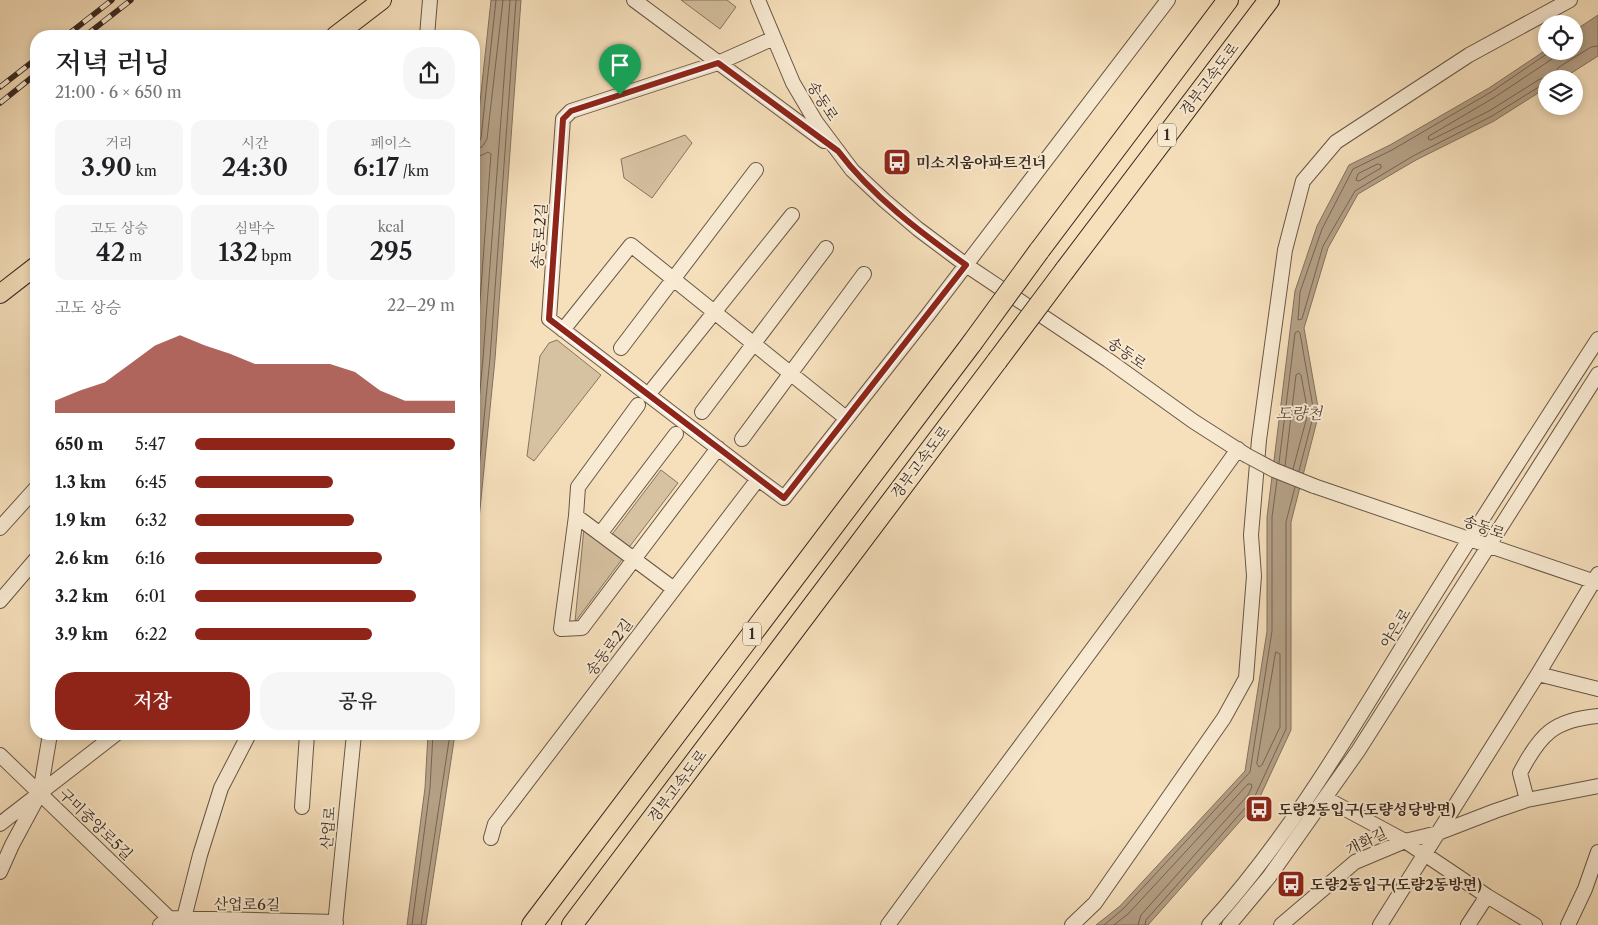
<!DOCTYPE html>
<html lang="ko">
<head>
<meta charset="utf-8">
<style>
  :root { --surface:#fff; --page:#f6f6f6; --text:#202124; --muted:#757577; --accent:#8f2418 }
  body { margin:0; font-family:"Libre Caslon Text","Noto Serif KR",serif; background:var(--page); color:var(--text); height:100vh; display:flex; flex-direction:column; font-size:19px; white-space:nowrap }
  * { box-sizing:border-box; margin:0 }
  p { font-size:16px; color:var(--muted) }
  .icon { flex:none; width:28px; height:28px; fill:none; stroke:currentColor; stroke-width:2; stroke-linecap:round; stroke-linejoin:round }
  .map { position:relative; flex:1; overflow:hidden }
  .sheet { position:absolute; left:30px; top:30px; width:450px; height:710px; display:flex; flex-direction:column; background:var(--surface); border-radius:20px; box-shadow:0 2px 8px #0003 }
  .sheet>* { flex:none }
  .tools { position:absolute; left:1538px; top:15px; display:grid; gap:10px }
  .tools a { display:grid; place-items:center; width:45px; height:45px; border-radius:50%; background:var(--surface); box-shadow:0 2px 8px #0003; font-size:25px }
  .pin { position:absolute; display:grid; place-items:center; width:42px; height:42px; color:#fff; margin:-51px -21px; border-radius:50% 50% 50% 0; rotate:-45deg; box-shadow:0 0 5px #0007 }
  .pin .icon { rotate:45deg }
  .round { display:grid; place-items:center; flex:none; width:52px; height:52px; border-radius:20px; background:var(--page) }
  .overview { display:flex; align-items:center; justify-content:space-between; height:85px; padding:0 25px }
  h1 { font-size:28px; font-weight:600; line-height:38px }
  .stats { display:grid; grid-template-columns:repeat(3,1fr); gap:8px; height:85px; padding:5px 25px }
  .stats div { display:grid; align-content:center; border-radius:12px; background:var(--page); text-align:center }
  .stats b { font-size:25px; font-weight:600 }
  .stats small { font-size:14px; font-weight:400 }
  .stats p { font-size:14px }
  .chart { height:140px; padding:10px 25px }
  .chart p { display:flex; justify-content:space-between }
  .chart svg { width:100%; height:90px; margin-top:5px; fill:var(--accent); opacity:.7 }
  .primary-button { display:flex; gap:10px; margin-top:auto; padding:10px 25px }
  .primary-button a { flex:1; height:58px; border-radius:20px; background:var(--accent); color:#fff; font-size:20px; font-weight:600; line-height:58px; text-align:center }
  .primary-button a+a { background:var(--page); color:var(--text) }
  ul { padding:0 25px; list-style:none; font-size:16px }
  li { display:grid; grid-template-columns:80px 60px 1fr; align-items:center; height:38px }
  li i { height:12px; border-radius:6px; background:var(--accent) }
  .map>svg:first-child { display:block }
</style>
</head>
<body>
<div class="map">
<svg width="1598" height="925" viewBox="0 0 1598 925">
  <rect width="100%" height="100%" fill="#f6e0bc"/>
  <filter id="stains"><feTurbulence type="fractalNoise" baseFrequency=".004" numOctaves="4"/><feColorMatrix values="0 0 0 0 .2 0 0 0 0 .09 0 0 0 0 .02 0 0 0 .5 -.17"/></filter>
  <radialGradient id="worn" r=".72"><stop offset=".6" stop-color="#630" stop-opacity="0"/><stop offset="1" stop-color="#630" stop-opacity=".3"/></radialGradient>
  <path fill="#d6c1a1" stroke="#877460" d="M681,0H727L736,7L720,29Z
    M685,135L692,143L652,198L624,178L621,159Z
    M557,340L601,375L534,461L527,456L540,356L549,343Z
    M661,470L678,483L627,550L610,537Z
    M584,528L623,558L575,622Z"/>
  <path fill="#b5a187" stroke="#83715e" d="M491,0H521L495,359L474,569V158Z
    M1598,15V56L1562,79H1546V88L1494,121L1416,160L1358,194L1328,248L1304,328L1319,413L1291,522V730L1258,801L1148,925H1096L1120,906L1245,771L1267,631V517L1295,291L1317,226L1349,165L1390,145L1489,88L1546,50V51H1574V31Z
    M428,734H455L426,925H407L425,788Z"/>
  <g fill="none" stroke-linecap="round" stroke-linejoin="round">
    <path stroke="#766454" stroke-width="1" d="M1549,79H1540L1489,111L1431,140L1428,139L1429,136L1495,97L1552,59L1557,51
      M1553,79L1555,72L1559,67L1591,47L1598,46
      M1546,84L1542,85L1492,116L1413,156L1355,191L1323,246L1302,319L1298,320L1300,292L1322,229L1353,169L1392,150L1491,92L1551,51
      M474,143L479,142L481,138L496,0
      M474,149L482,147L487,139L503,0
      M474,157L482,155L488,152L491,154L474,380
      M1378,164L1381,165V168L1359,181L1356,180L1358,174Z
      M474,455L483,358L510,0
      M1279,463L1295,333L1298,331L1300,333L1314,413L1299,471
      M1285,466L1296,375L1299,373L1301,375L1308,413L1293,469
      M474,519L490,358L516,0
      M1276,652L1280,654V727L1262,765L1259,767L1257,764Z
      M412,925L430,788L433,734
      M421,925L450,734
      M1104,925L1123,909L1250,772L1272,631V517L1277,480
      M1114,925L1128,914L1248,784H1251L1252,787L1248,795L1141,915L1138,925
      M1145,925L1146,920L1254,798L1286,729V522L1295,487"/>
    <defs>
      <path id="minor" d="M634,0L824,141
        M758,0L793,83L816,122L852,170L885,201L918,229L966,265L1108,360L1193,421L1246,455
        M427,36L430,0
        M563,330L631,245L846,418
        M621,348L756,170
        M648,395L792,215
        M702,412L826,248
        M742,439L864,274
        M758,479L784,498L927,316L1168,0
        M1314,486L1598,583
        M576,516L578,487L638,405
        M0,528L36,488
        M600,534L676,434
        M674,589L576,516L561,629L582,628L718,448
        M0,601L36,559
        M1538,674L1598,689
        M0,755L169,918
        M1325,798L1405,841L1487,896L1535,925
        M1527,800L1520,773C1540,734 1554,720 1598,716
        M302,807L307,734
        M0,824L116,734
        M491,838L495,824L758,479L549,319L563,119L571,111L718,63L774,38
        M0,872L12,845L40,793L50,734
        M184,918L200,855L221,788L249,734
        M160,925L169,918L336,922
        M335,925L354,734
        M888,925C1004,766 1124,610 1238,449
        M1072,925L1095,903L1224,718L1246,678L1254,576L1251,535L1259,440L1285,250L1303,181L1336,142L1469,55L1570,0
        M1209,925C1291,835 1353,727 1417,623C1476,528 1537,433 1598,339
        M1229,925L1269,877L1358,751L1598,374
        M1281,925L1355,862L1405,841L1438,833L1495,811L1527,800L1598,786
        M1380,925L1538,674L1598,574
        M1468,925L1487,896
        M1568,925L1585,889L1598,852"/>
      <path id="major" d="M335,36L382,0
        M0,294L36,266"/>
      <path id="highway" d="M1039,251L1228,0
        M1065,270L1269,0
        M532,925L972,343
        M572,925L997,361"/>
    </defs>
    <use href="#minor" stroke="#685647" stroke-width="16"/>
    <use href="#major" stroke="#382820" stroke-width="20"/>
    <use href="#highway" stroke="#382820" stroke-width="22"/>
    <use href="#minor" stroke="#f9ebd3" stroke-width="14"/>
    <use href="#major" stroke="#f6e0bc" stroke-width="18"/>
    <use href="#highway" stroke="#f6e0bc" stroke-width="20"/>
    <defs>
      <path id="rail" d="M66,36L112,0
        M85,36L131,0
        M0,87L36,59
        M0,103L36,74"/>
    </defs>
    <use href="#rail" stroke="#382820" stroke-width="5.5"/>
    <use href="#rail" stroke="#f9ebd3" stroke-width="4" stroke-dasharray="11" stroke-linecap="butt"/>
    <defs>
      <path id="minor-bridge" d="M1246,455L1274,470L1314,486"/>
      <path id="highway-bridge" d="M972,343L1039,251
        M997,361L1065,270"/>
    </defs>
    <use href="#minor-bridge" stroke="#685647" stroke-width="16" stroke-linecap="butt"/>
    <use href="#highway-bridge" stroke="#382820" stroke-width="22" stroke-linecap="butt"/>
    <use href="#minor-bridge" stroke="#f9ebd3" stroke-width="14"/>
    <use href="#highway-bridge" stroke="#f6e0bc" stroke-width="20"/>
  </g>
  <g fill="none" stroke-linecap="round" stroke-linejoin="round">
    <defs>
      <path id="route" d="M718,63L838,151C872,196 920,232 966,265L784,498L549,319L563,119L571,111Z"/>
    </defs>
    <use href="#route" stroke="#fff" stroke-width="10"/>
    <use href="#route" stroke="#8f2418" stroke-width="6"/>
  </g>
  <defs>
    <symbol id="bus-square" viewBox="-11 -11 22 22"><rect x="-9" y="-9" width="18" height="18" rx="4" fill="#8f2418" stroke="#f9ebd3"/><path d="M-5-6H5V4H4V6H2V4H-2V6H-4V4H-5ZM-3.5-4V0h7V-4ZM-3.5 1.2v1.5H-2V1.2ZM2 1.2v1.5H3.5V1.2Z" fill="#fff"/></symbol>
  </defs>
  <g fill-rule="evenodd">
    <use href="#bus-square" x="881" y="146" width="32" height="32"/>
    <use href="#bus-square" x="1243" y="793" width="32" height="32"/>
    <use href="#bus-square" x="1275" y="868" width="32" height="32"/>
  </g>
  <g text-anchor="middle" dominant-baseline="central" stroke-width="4" stroke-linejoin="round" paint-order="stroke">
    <g fill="#f9ebd3" stroke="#726256" stroke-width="1">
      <rect x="1158" y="123.5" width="18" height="23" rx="4"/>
      <rect x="743" y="622.5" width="18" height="23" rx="4"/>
    </g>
    <g font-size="14" font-weight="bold" fill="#382820">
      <text x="1167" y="135">1</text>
      <text x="752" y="634">1</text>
    </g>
    <g font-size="15" fill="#382820" stroke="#f9ebd3">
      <text transform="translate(1209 79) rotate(-53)">경부고속도로</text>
      <text transform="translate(823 101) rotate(58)">송동로</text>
      <text transform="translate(539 236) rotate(-86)">송동로2길</text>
      <text transform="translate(1127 353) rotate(35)">송동로</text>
      <text transform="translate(920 462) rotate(-53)">경부고속도로</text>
      <text transform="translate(1484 527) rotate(19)">송동로</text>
      <text transform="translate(1395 628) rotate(-58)">야은로</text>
      <text transform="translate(609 647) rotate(-53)">송동로2길</text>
      <text transform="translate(677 786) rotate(-53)">경부고속도로</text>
      <text transform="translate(96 824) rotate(44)">구미중앙로5길</text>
      <text transform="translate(328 828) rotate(-85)">산업로</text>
      <text transform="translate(1366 841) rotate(-26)">개화길</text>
      <text transform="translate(247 904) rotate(1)">산업로6길</text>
    </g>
    <g font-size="15" font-weight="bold" fill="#382820" stroke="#f9ebd3" text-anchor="start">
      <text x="916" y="162">미소지움아파트건너</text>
      <text x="1278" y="809">도량2동입구(도량성당방면)</text>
      <text x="1310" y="884">도량2동입구(도량2동방면)</text>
    </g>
    <g font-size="16" font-style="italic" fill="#5e4c3f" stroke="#f9ebd3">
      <text x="1299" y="413">도량천</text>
    </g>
  </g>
  <rect width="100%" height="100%" filter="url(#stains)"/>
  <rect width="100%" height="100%" fill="url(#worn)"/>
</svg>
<div class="tools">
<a><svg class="icon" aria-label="locate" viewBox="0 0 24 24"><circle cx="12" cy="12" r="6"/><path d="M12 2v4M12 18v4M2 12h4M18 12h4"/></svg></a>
<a><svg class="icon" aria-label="layers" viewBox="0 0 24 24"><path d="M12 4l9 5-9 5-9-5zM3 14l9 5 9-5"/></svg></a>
</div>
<div class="pin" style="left:620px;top:95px;background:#1e9e55"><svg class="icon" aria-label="arrive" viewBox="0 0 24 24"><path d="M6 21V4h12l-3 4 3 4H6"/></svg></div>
<section class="sheet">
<div class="overview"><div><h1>저녁 러닝</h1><p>21:00 · 6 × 650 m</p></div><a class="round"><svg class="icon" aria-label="share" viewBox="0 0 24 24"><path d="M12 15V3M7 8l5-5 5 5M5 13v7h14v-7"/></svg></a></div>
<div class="stats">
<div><p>거리</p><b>3.90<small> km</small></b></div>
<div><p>시간</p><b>24:30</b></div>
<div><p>페이스</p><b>6:17<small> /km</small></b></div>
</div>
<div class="stats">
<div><p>고도 상승</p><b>42<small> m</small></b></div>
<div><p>심박수</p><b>132<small> bpm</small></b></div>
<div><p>kcal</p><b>295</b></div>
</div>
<div class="chart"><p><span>고도 상승</span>22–29 m</p>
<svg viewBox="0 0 160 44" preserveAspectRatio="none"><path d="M0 44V38L10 33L20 29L30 20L40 11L50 6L60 11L70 15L80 20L90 20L100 20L110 20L120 24L130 33L140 38L150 38L160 38V44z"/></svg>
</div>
<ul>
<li><b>650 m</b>5:47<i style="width:100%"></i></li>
<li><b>1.3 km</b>6:45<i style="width:53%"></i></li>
<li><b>1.9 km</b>6:32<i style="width:61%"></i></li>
<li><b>2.6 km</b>6:16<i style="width:72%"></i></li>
<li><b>3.2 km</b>6:01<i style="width:85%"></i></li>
<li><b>3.9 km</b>6:22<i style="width:68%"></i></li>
</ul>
<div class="primary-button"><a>저장</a><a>공유</a></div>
</section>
</div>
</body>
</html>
